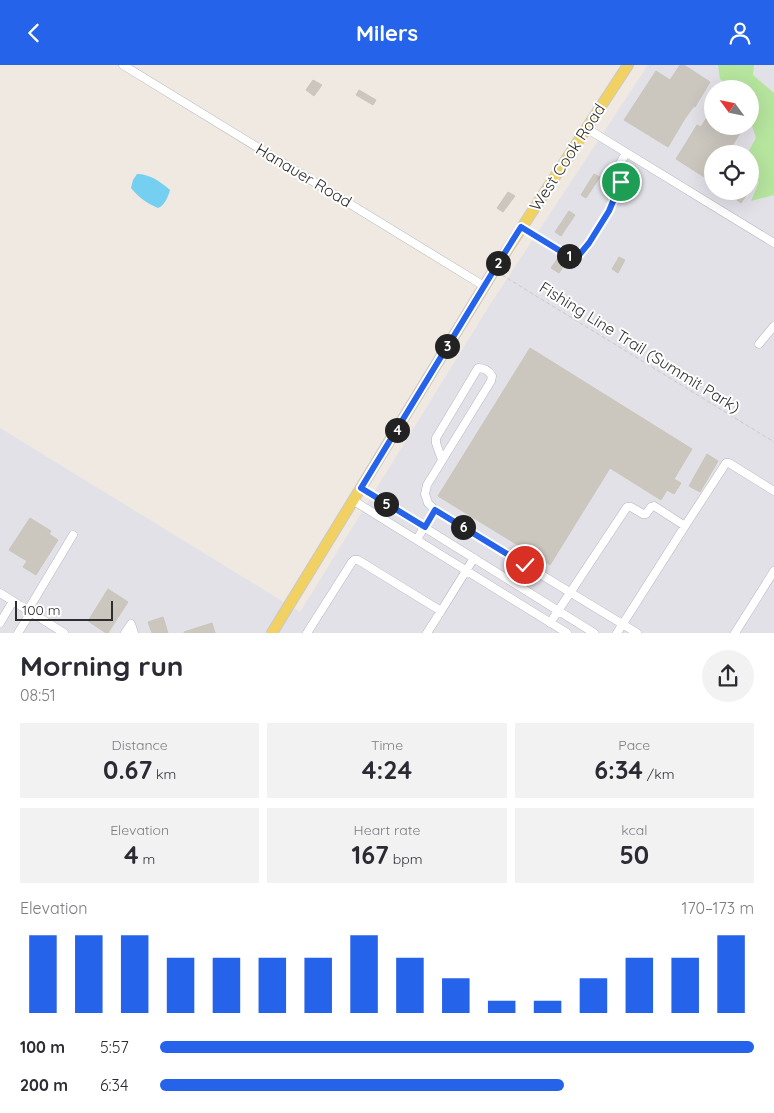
<!DOCTYPE html>
<html lang="en">
<head>
<meta charset="utf-8">
<style>
  :root { --surface:#fff; --page:#f2f2f3; --text:#2b2b33; --muted:#7c7c81; --accent:#2563eb }
  body { margin:0; font-family:Quicksand,sans-serif; background:var(--page); color:var(--text); height:100vh; display:flex; flex-direction:column; font-size:19px; white-space:nowrap }
  * { box-sizing:border-box; margin:0 }
  p { font-size:16px; color:var(--muted) }
  .icon { flex:none; width:28px; height:28px; fill:none; stroke:currentColor; stroke-width:2; stroke-linecap:round; stroke-linejoin:round }
  .map { position:relative; height:568px; overflow:hidden }
  .drawer { display:flex; flex-direction:column; background:var(--surface); flex:1 }
  .drawer>* { flex:none }
  .needle { width:32px; rotate:303deg }
  .tools { position:absolute; left:704px; top:15px; display:grid; gap:10px }
  .tools a { display:grid; place-items:center; width:55px; height:55px; border-radius:50%; background:var(--surface); box-shadow:0 5px 20px #0002; font-size:25px }
  .scale { position:absolute; left:15px; bottom:12px; width:98px; box-sizing:border-box; padding-left:5px; border:2px solid #2e2e2e; border-top:0; font-size:14px; line-height:18px; white-space:nowrap; color:#2e2e2e; -webkit-text-stroke:4px #fff; paint-order:stroke }
  .pin { position:absolute; display:grid; place-items:center; width:42px; height:42px; color:#fff; margin:-21px; border:2px solid #fff; border-radius:50%; box-shadow:0 1px 5px #0007 }
  .km { position:absolute; width:25px; height:25px; margin:-12px; border-radius:50%; background:#222; color:#fff; font-size:14px; line-height:25px; text-align:center }
  .round { display:grid; place-items:center; flex:none; width:52px; height:52px; border-radius:26px; background:var(--page) }
  .headline { display:flex; align-items:center; justify-content:space-between; height:85px; padding:0 20px }
  h1 { font-size:28px; font-weight:800; line-height:38px }
  .stats { display:grid; grid-template-columns:repeat(3,1fr); gap:8px; height:85px; padding:5px 20px }
  .stats div { display:grid; align-content:center; border-radius:0px; background:var(--page); text-align:center }
  .stats b { font-size:25px; font-weight:800 }
  .stats small { font-size:14px; font-weight:400 }
  .stats p { font-size:14px }
  .chart { height:140px; padding:10px 20px }
  .chart p { display:flex; justify-content:space-between }
  .chart svg { width:100%; height:90px; margin-top:5px; stroke:var(--accent); stroke-width:6 }
  ul { padding:0 20px; list-style:none; font-size:16px }
  li { display:grid; grid-template-columns:80px 60px 1fr; align-items:center; height:38px }
  li i { height:12px; border-radius:6px; background:var(--accent) }
  header { display:flex; justify-content:space-between; align-items:center; height:65px; padding:0 20px; background:var(--accent); color:#fff; font-size:22px; font-weight:800 }
  .map>svg:first-child { display:block }
</style>
</head>
<body>
<header><svg class="icon" aria-label="back" viewBox="0 0 24 24"><path d="M15 5l-7 7 7 7"/></svg>Milers<svg class="icon" aria-label="person" viewBox="0 0 24 24"><circle cx="12" cy="8" r="4"/><path d="M4 21q1-7 8-7t8 7"/></svg></header>
<div class="map">
<svg width="774" height="568" viewBox="0 0 774 568">
  <rect width="100%" height="100%" fill="#efe9e1"/>
  <path fill="#e3e1e8" fill-rule="evenodd" d="M648,0H774V568H0V363L300,547L491,238ZM712,24H750V61H712ZM712,89H750V126H712Z"/>
  <path fill="#b6e59e" d="M718,0H754L753,10L774,28V130L751,136L759,117L750,109V89H747L756,73L750,54V24H732L720,14Z"/>
  <path fill="#75cff0" d="M137,109C150,109 161,117 170,125C168,132 165,140 158,143C148,139 138,132 131,123L133,115Z"/>
  <path fill="#cbc7bf" stroke="#cbc5ba" d="M680,0H684L710,17L695,42L694,41L684,55L668,82L624,55L656,6L670,15Z
    M313,15L322,20L314,31L306,25Z
    M359,25L376,35L373,40L356,30Z
    M712,44V61H736L742,65L732,81L744,89H712V117L676,94L697,60L701,62Z
    M594,109L600,112L586,133L581,130Z
    M732,126H749L741,138L730,130Z
    M508,127L515,131L503,147L497,143Z
    M569,146L575,150L561,171L555,167Z
    M619,192L625,195L618,208L612,204Z
    M558,193L566,198L559,208L551,203Z
    M530,283L692,384L674,414L681,418L674,429L667,425L661,435L610,403L550,500L438,431Z
    M707,389L718,396L700,427L689,421Z
    M30,453L51,466L49,469L58,475L36,510L23,502L27,496L9,485Z
    M108,524L128,537L108,568H106L88,556Z
    M163,552L168,568H152L148,557Z
    M212,558L215,568H184V567Z"/>
  <g fill="none" stroke-linecap="round" stroke-linejoin="round">
    <defs>
      <path id="minor" d="M123,0L484,221
        M586,63L774,178
        M521,162L575,195L589,179L609,146L621,117L617,104L626,88
        M759,279L774,261
        M442,395L436,378V373L478,303C484,303 489,306 492,311L491,316L427,420L425,429L428,438L435,445L637,568
        M361,423L594,568
        M354,436L567,568
        M417,474L435,445
        M0,528L64,568
        M28,545L73,470
        M0,558L13,536
        M550,558L627,442H631L643,449H646L651,442L654,441L685,461L726,398H729L774,426
        M18,568L31,547
        M125,568L131,559L134,568
        M307,568L352,497L354,495H358L441,546L474,493
        M427,568L441,546
        M617,568L685,461
        M735,568L774,506"/>
      <path id="major" d="M272,568L496,202L628,0"/>
    </defs>
    <use href="#minor" stroke="#b4b7c1" stroke-width="9"/>
    <use href="#major" stroke="#c9c9c9" stroke-width="12"/>
    <path stroke="#c9c9c9" stroke-width="1" stroke-dasharray="4 2.5" stroke-linecap="butt" d="M502,210L774,377"/>
    <use href="#minor" stroke="#fff" stroke-width="8"/>
    <use href="#major" stroke="#f2d163" stroke-width="10"/>
  </g>
  <g fill="none" stroke-linecap="round" stroke-linejoin="round">
    <defs>
      <path id="route" d="M525,500L435,445L425,462L361,423L494,205L521,162L575,195L589,178L609,146L621,117"/>
    </defs>
    <use href="#route" stroke="#fff" stroke-width="10"/>
    <use href="#route" stroke="#2563eb" stroke-width="6"/>
  </g>
  <g text-anchor="middle" dominant-baseline="central" stroke-width="4" stroke-linejoin="round" paint-order="stroke">
    <g font-size="16" fill="#2e2e2e" stroke="#fff">
      <text transform="translate(567 92) rotate(-57)">West Cook Road</text>
      <text transform="translate(304 110) rotate(31)">Hanauer Road</text>
      <text transform="translate(640 282) rotate(32)">Fishing Line Trail (Summit Park)</text>
    </g>
  </g>
</svg>
<div class="tools">
<a><svg class="needle" viewBox="-14 -14 28 28"><path d="M0-13l5 13h-10z" fill="#e53935"/><path d="M0 13l5-13h-10z" fill="#7c7c81"/></svg></a>
<a><svg class="icon" aria-label="locate" viewBox="0 0 24 24"><circle cx="12" cy="12" r="6"/><path d="M12 2v4M12 18v4M2 12h4M18 12h4"/></svg></a>
</div>
<div class="scale">100 m</div>
<div class="pin" style="left:621px;top:117px;background:#1e9e55"><svg class="icon" aria-label="arrive" viewBox="0 0 24 24"><path d="M6 21V4h12l-3 4 3 4H6"/></svg></div>
<div class="pin" style="left:525px;top:500px;background:#d93025"><svg class="icon" aria-label="check" viewBox="0 0 24 24"><path d="M5 12l5 5 9-10"/></svg></div>
<b class="km" style="left:569px;top:191px">1</b>
<b class="km" style="left:498px;top:198px">2</b>
<b class="km" style="left:447px;top:281px">3</b>
<b class="km" style="left:397px;top:365px">4</b>
<b class="km" style="left:386px;top:439px">5</b>
<b class="km" style="left:463px;top:462px">6</b>
</div>
<section class="drawer">
<div class="headline"><div><h1>Morning run</h1><p>08:51</p></div><a class="round"><svg class="icon" aria-label="share" viewBox="0 0 24 24"><path d="M12 15V3M7 8l5-5 5 5M5 13v7h14v-7"/></svg></a></div>
<div class="stats">
<div><p>Distance</p><b>0.67<small> km</small></b></div>
<div><p>Time</p><b>4:24</b></div>
<div><p>Pace</p><b>6:34<small> /km</small></b></div>
</div>
<div class="stats">
<div><p>Elevation</p><b>4<small> m</small></b></div>
<div><p>Heart rate</p><b>167<small> bpm</small></b></div>
<div><p>kcal</p><b>50</b></div>
</div>
<div class="chart"><p><span>Elevation</span>170–173 m</p>
<svg viewBox="0 0 160 44" preserveAspectRatio="none"><path d="M5 44V6M15 44V6M25 44V6M35 44V17M45 44V17M55 44V17M65 44V17M75 44V6M85 44V17M95 44V27M105 44V38M115 44V38M125 44V27M135 44V17M145 44V17M155 44V6"/></svg>
</div>
<ul>
<li><b>100 m</b>5:57<i style="width:100%"></i></li>
<li><b>200 m</b>6:34<i style="width:68%"></i></li>
</ul>
</section>
</body>
</html>
